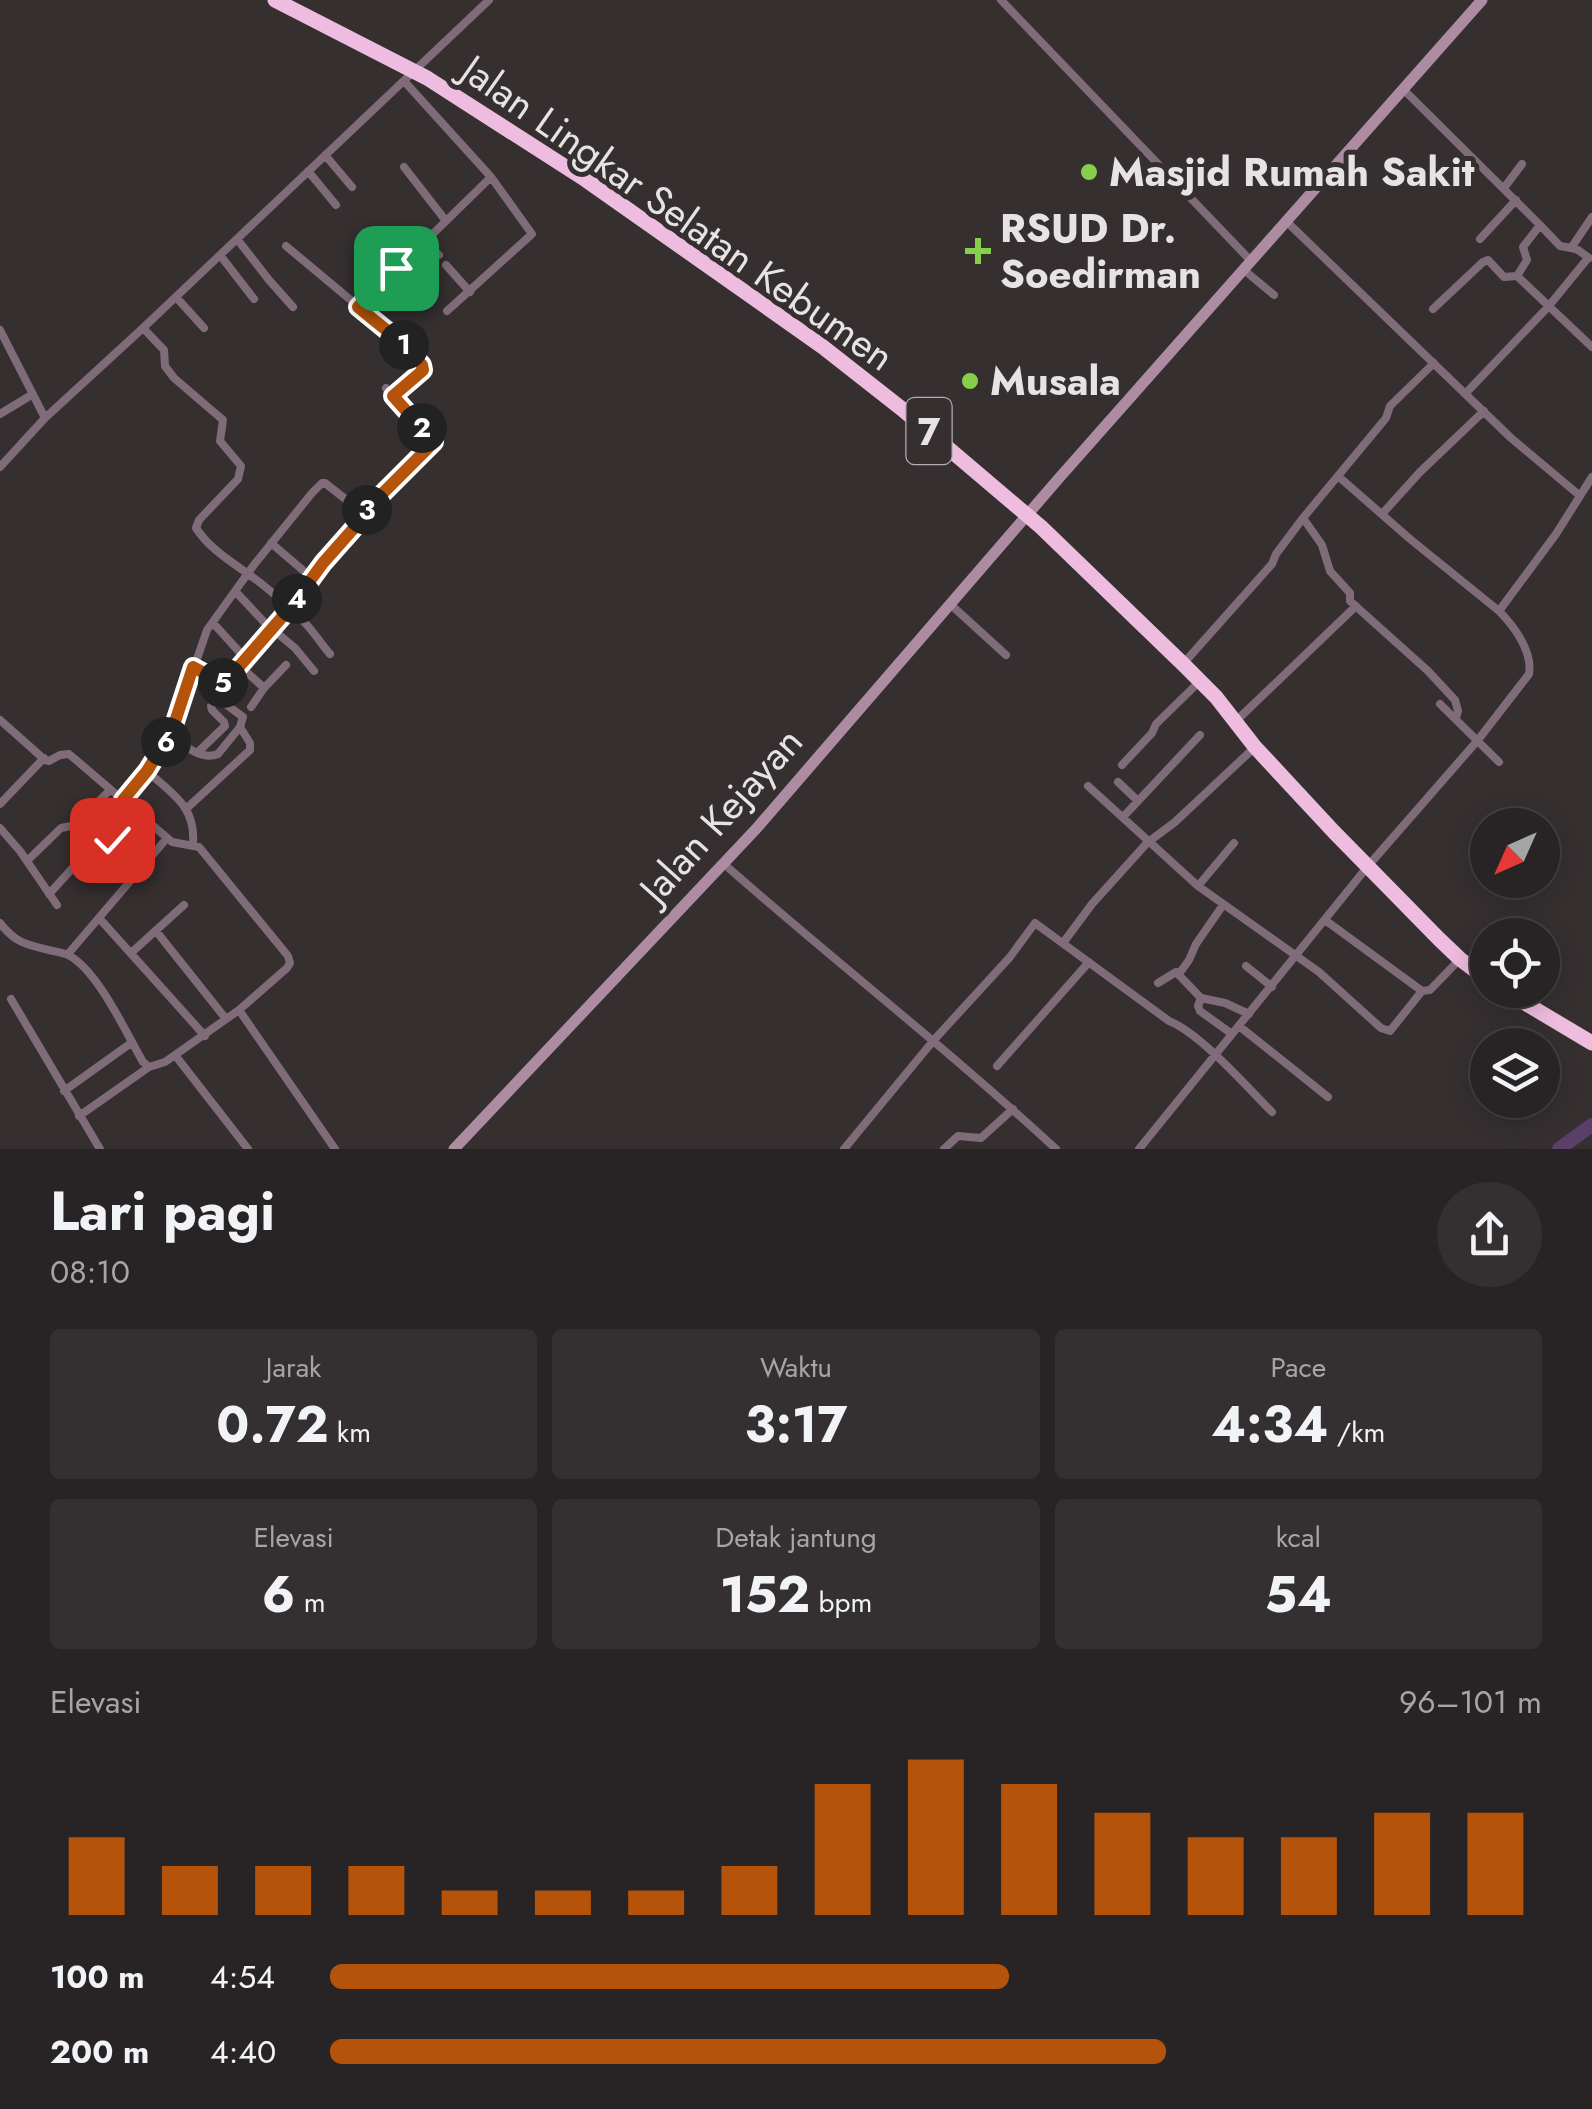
<!DOCTYPE html>
<html lang="id">
<head>
<meta charset="utf-8">
<style>
  :root { --surface:#282324; --page:#342f31; --text:#f1f3f6; --muted:#a5a4a6; --line:#444041; --accent:#b45309 }
  body { margin:0; font-family:Jost,sans-serif; background:var(--page); color:var(--text); height:100vh; display:flex; flex-direction:column; font-size:38px; white-space:nowrap }
  * { box-sizing:border-box; margin:0 }
  p { font-size:32px; color:var(--muted) }
  .icon { flex:none; width:55px; height:55px; fill:none; stroke:currentColor; stroke-width:2; stroke-linecap:round; stroke-linejoin:round }
  .map { position:relative; height:1149px; overflow:hidden }
  .side { display:flex; flex-direction:column; background:var(--surface); flex:1 }
  .side>* { flex:none }
  .needle { width:65px; rotate:225deg }
  .buttons { position:absolute; left:1470px; top:808px; display:grid; gap:20px }
  .buttons a { display:grid; place-items:center; width:90px; height:90px; border-radius:50%; background:var(--surface); box-shadow:0 5px 25px #0003,0 0 0 2px var(--line); font-size:50px }
  .pin { position:absolute; display:grid; place-items:center; width:85px; height:85px; color:#fff; margin:-42px; border-radius:20px; box-shadow:0 5px 15px #0006 }
  .km { position:absolute; width:50px; height:50px; margin:-25px; border-radius:50%; background:#222; color:#fff; font-size:28px; line-height:50px; text-align:center }
  .round { display:grid; place-items:center; flex:none; width:105px; height:105px; border-radius:52px; background:var(--page) }
  .headline { display:flex; align-items:center; justify-content:space-between; height:170px; padding:0 50px }
  h1 { font-size:55px; font-weight:700; line-height:75px }
  .metrics { display:grid; grid-template-columns:repeat(3,1fr); gap:15px; height:170px; padding:10px 50px }
  .metrics div { display:grid; align-content:center; border-radius:10px; background:var(--page); text-align:center }
  .metrics b { font-size:50px; font-weight:700 }
  .metrics small { font-size:28px; font-weight:400 }
  .metrics p { font-size:28px }
  .chart { height:280px; padding:20px 50px }
  .chart p { display:flex; justify-content:space-between }
  .chart svg { width:100%; height:180px; margin-top:10px; stroke:var(--accent); stroke-width:6 }
  ul { padding:0 50px; list-style:none; font-size:32px }
  li { display:grid; grid-template-columns:160px 120px 1fr; align-items:center; height:75px }
  li i { height:25px; border-radius:12px; background:var(--accent) }
  .map>svg:first-child { display:block }
</style>
</head>
<body>
<div class="map">
<svg width="1592" height="1149" viewBox="0 0 1592 1149">
  <rect width="100%" height="100%" fill="#352f30"/>
  <g fill="none" stroke-linecap="round" stroke-linejoin="round">
    <path stroke="#5a4068" stroke-width="14" d="M1559,1149L1592,1125"/>
    <path stroke="#806c79" stroke-width="8" d="M1001,0L1251,261
      M404,81L491,177L532,234L447,311
      M1404,90L1540,225
      M325,155L352,187
      M404,167L446,221
      M308,171L336,205
      M1504,188L1522,164
      M1287,222L1511,438L1579,495
      M237,239L269,280L293,307
      M1480,239L1516,200
      M425,241L439,255
      M286,246L401,342L422,365L421,372L393,396
      M374,246L396,268
      M220,255L254,299
      M1589,258L1578,250L1571,248L1592,217
      M446,265L470,292
      M1244,270L1274,295
      M1517,276L1527,260L1523,247L1540,225L1560,246L1571,248
      M176,297L204,328
      M358,307L491,177
      M1433,309L1483,262L1488,260L1504,277L1517,276L1592,347
      M143,328L164,350L165,366L174,378L223,420L220,441L241,466L238,479L199,520L196,528C212,553 241,567 263,585C278,597 292,609 305,623C314,632 321,644 330,654
      M0,330L45,418
      M1465,394L1548,307L1588,258
      M0,414L33,394
      M0,467L45,418L143,328L489,0
      M1338,476L1410,539L1499,611
      M1382,514L1420,472L1484,411
      M1303,518L1322,545L1330,571L1350,593V601L1428,671L1455,700L1458,711L1456,718
      M271,543L312,578
      M236,592L265,623L295,648L314,671
      M950,604L1006,655
      M213,623L245,658
      M1183,664L1272,564L1276,554L1303,518L1386,418L1390,406L1434,363
      M239,665L264,688
      M193,667L224,684
      M1440,704L1499,762
      M251,707L264,688L286,665
      M221,719L212,710L211,706L232,673L290,608L323,563L362,519L363,513L434,442L386,388
      M0,720L45,760L49,761L60,755L69,754L172,842L199,847L288,956L290,963L287,968L239,1010L335,1149
      M1236,721L1356,606
      M170,735C184,745 201,761 218,754L240,727L243,717L216,697
      M197,753L225,726L224,722
      M1122,765L1152,733L1156,724L1200,681
      M147,771C172,794 196,806 193,844
      M1118,782L1138,801
      M1088,786L1198,886L1319,972L1381,1028L1390,1031L1422,991L1325,920
      M123,800L147,771L172,731L207,630L253,566L312,493L322,483H325L363,513
      M0,804L44,758
      M187,808L250,750V743L240,727
      M1123,817L1200,735
      M0,828L20,851L57,905
      M27,861L61,828L71,826L78,822L110,790
      M724,864C833,960 949,1050 1056,1149
      M1198,886L1234,843
      M49,894L100,838L104,835L112,840L139,814
      M99,918L205,1036
      M0,923C16,944 28,945 53,951C54,951 67,954 68,955C98,970 126,1033 143,1062L149,1067L165,1062L239,1010
      M156,931L226,1019
      M1063,943L1092,904L1147,843L1175,822L1255,747
      M131,953L184,905
      M68,954L167,838
      M1246,966L1272,987
      M1179,974L1189,960L1196,944L1223,905
      M1158,983L1176,972L1201,998L1225,1003L1249,1014
      M1422,991L1430,990L1460,959
      M1201,998L1198,1006L1200,1011L1232,1034
      M11,999L100,1149
      M1239,1026L1328,1097
      M175,1055L248,1149
      M997,1066L1089,962
      M64,1091L131,1043
      M79,1116L149,1067
      M844,1149L933,1041L1010,957L1035,923L1169,1021C1200,1033 1247,1087 1272,1112
      M944,1149L958,1136L981,1138L1013,1109
      M1139,1149L1368,866L1478,740L1529,674C1533,652 1514,626 1499,611L1556,534L1592,477"/>
    <path stroke="#ad8ca2" stroke-width="11" d="M454,1149L756,829L1060,477L1482,0"/>
    <path stroke="#eebcde" stroke-width="15" d="M275,0L427,78L586,180L823,347L902,409L1041,527L1183,664L1216,697L1255,747L1334,832L1439,939L1460,959L1488,980
      M1503,990L1592,1043"/>
  </g>
  <g fill="none" stroke-linecap="round" stroke-linejoin="round">
    <defs>
      <path id="route" d="M112,840L139,814L123,800L147,771L172,731L193,667L224,684L290,608L323,563L362,519L363,513L434,442L393,396L421,372L423,370L422,365L401,342L358,307L396,268"/>
    </defs>
    <use href="#route" stroke="#fff" stroke-width="20"/>
    <use href="#route" stroke="#b45309" stroke-width="12"/>
  </g>
  <g fill="#87cf4a" stroke="#352f30" stroke-width="4">
    <circle cx="1089" cy="172" r="10"/>
    <path d="M973 236h10v10h10v10h-10v10h-10v-10h-10v-10h10z"/>
    <circle cx="970" cy="381" r="10"/>
  </g>
  <g text-anchor="middle" dominant-baseline="central" stroke-width="10" stroke-linejoin="round" paint-order="stroke">
    <rect fill="#352f30" stroke="#b2adae" stroke-width="2.5" x="906.5" y="398" width="45" height="66" rx="8"/>
    <g font-size="38" font-weight="bold" fill="#e7e3e4">
      <text x="929" y="431">7</text>
    </g>
    <g font-size="40" font-weight="bold" fill="#e7e3e4" stroke="#352f30" text-anchor="start">
      <text x="1109" y="172">Masjid Rumah Sakit</text>
      <text x="1000" y="228">RSUD Dr.<tspan x="1000" dy="46">Soedirman</tspan></text>
      <text x="990" y="381">Musala</text>
    </g>
    <g font-size="40" fill="#e7e3e4" stroke="#352f30">
      <text transform="translate(678 213) rotate(35)">Jalan Lingkar Selatan Kebumen</text>
      <text transform="translate(721 815) rotate(-48)">Jalan Kejayan</text>
    </g>
  </g>
</svg>
<div class="buttons">
<a><svg class="needle" viewBox="-14 -14 28 28"><path d="M0-13l5 13h-10z" fill="#e53935"/><path d="M0 13l5-13h-10z" fill="#a5a4a6"/></svg></a>
<a><svg class="icon" aria-label="locate" viewBox="0 0 24 24"><circle cx="12" cy="12" r="6"/><path d="M12 2v4M12 18v4M2 12h4M18 12h4"/></svg></a>
<a><svg class="icon" aria-label="layers" viewBox="0 0 24 24"><path d="M12 4l9 5-9 5-9-5zM3 14l9 5 9-5"/></svg></a>
</div>
<div class="pin" style="left:396px;top:268px;background:#1e9e55"><svg class="icon" aria-label="arrive" viewBox="0 0 24 24"><path d="M6 21V4h12l-3 4 3 4H6"/></svg></div>
<div class="pin" style="left:112px;top:840px;background:#d93025"><svg class="icon" aria-label="check" viewBox="0 0 24 24"><path d="M5 12l5 5 9-10"/></svg></div>
<b class="km" style="left:404px;top:345px">1</b>
<b class="km" style="left:422px;top:428px">2</b>
<b class="km" style="left:367px;top:510px">3</b>
<b class="km" style="left:297px;top:599px">4</b>
<b class="km" style="left:223px;top:683px">5</b>
<b class="km" style="left:166px;top:742px">6</b>
</div>
<section class="side">
<div class="headline"><div><h1>Lari pagi</h1><p>08:10</p></div><a class="round"><svg class="icon" aria-label="share" viewBox="0 0 24 24"><path d="M12 15V3M7 8l5-5 5 5M5 13v7h14v-7"/></svg></a></div>
<div class="metrics">
<div><p>Jarak</p><b>0.72<small> km</small></b></div>
<div><p>Waktu</p><b>3:17</b></div>
<div><p>Pace</p><b>4:34<small> /km</small></b></div>
</div>
<div class="metrics">
<div><p>Elevasi</p><b>6<small> m</small></b></div>
<div><p>Detak jantung</p><b>152<small> bpm</small></b></div>
<div><p>kcal</p><b>54</b></div>
</div>
<div class="chart"><p><span>Elevasi</span>96–101 m</p>
<svg viewBox="0 0 160 44" preserveAspectRatio="none"><path d="M5 44V25M15 44V32M25 44V32M35 44V32M45 44V38M55 44V38M65 44V38M75 44V32M85 44V12M95 44V6M105 44V12M115 44V19M125 44V25M135 44V25M145 44V19M155 44V19"/></svg>
</div>
<ul>
<li><b>100 m</b>4:54<i style="width:56%"></i></li>
<li><b>200 m</b>4:40<i style="width:69%"></i></li>
</ul>
</section>
</body>
</html>
